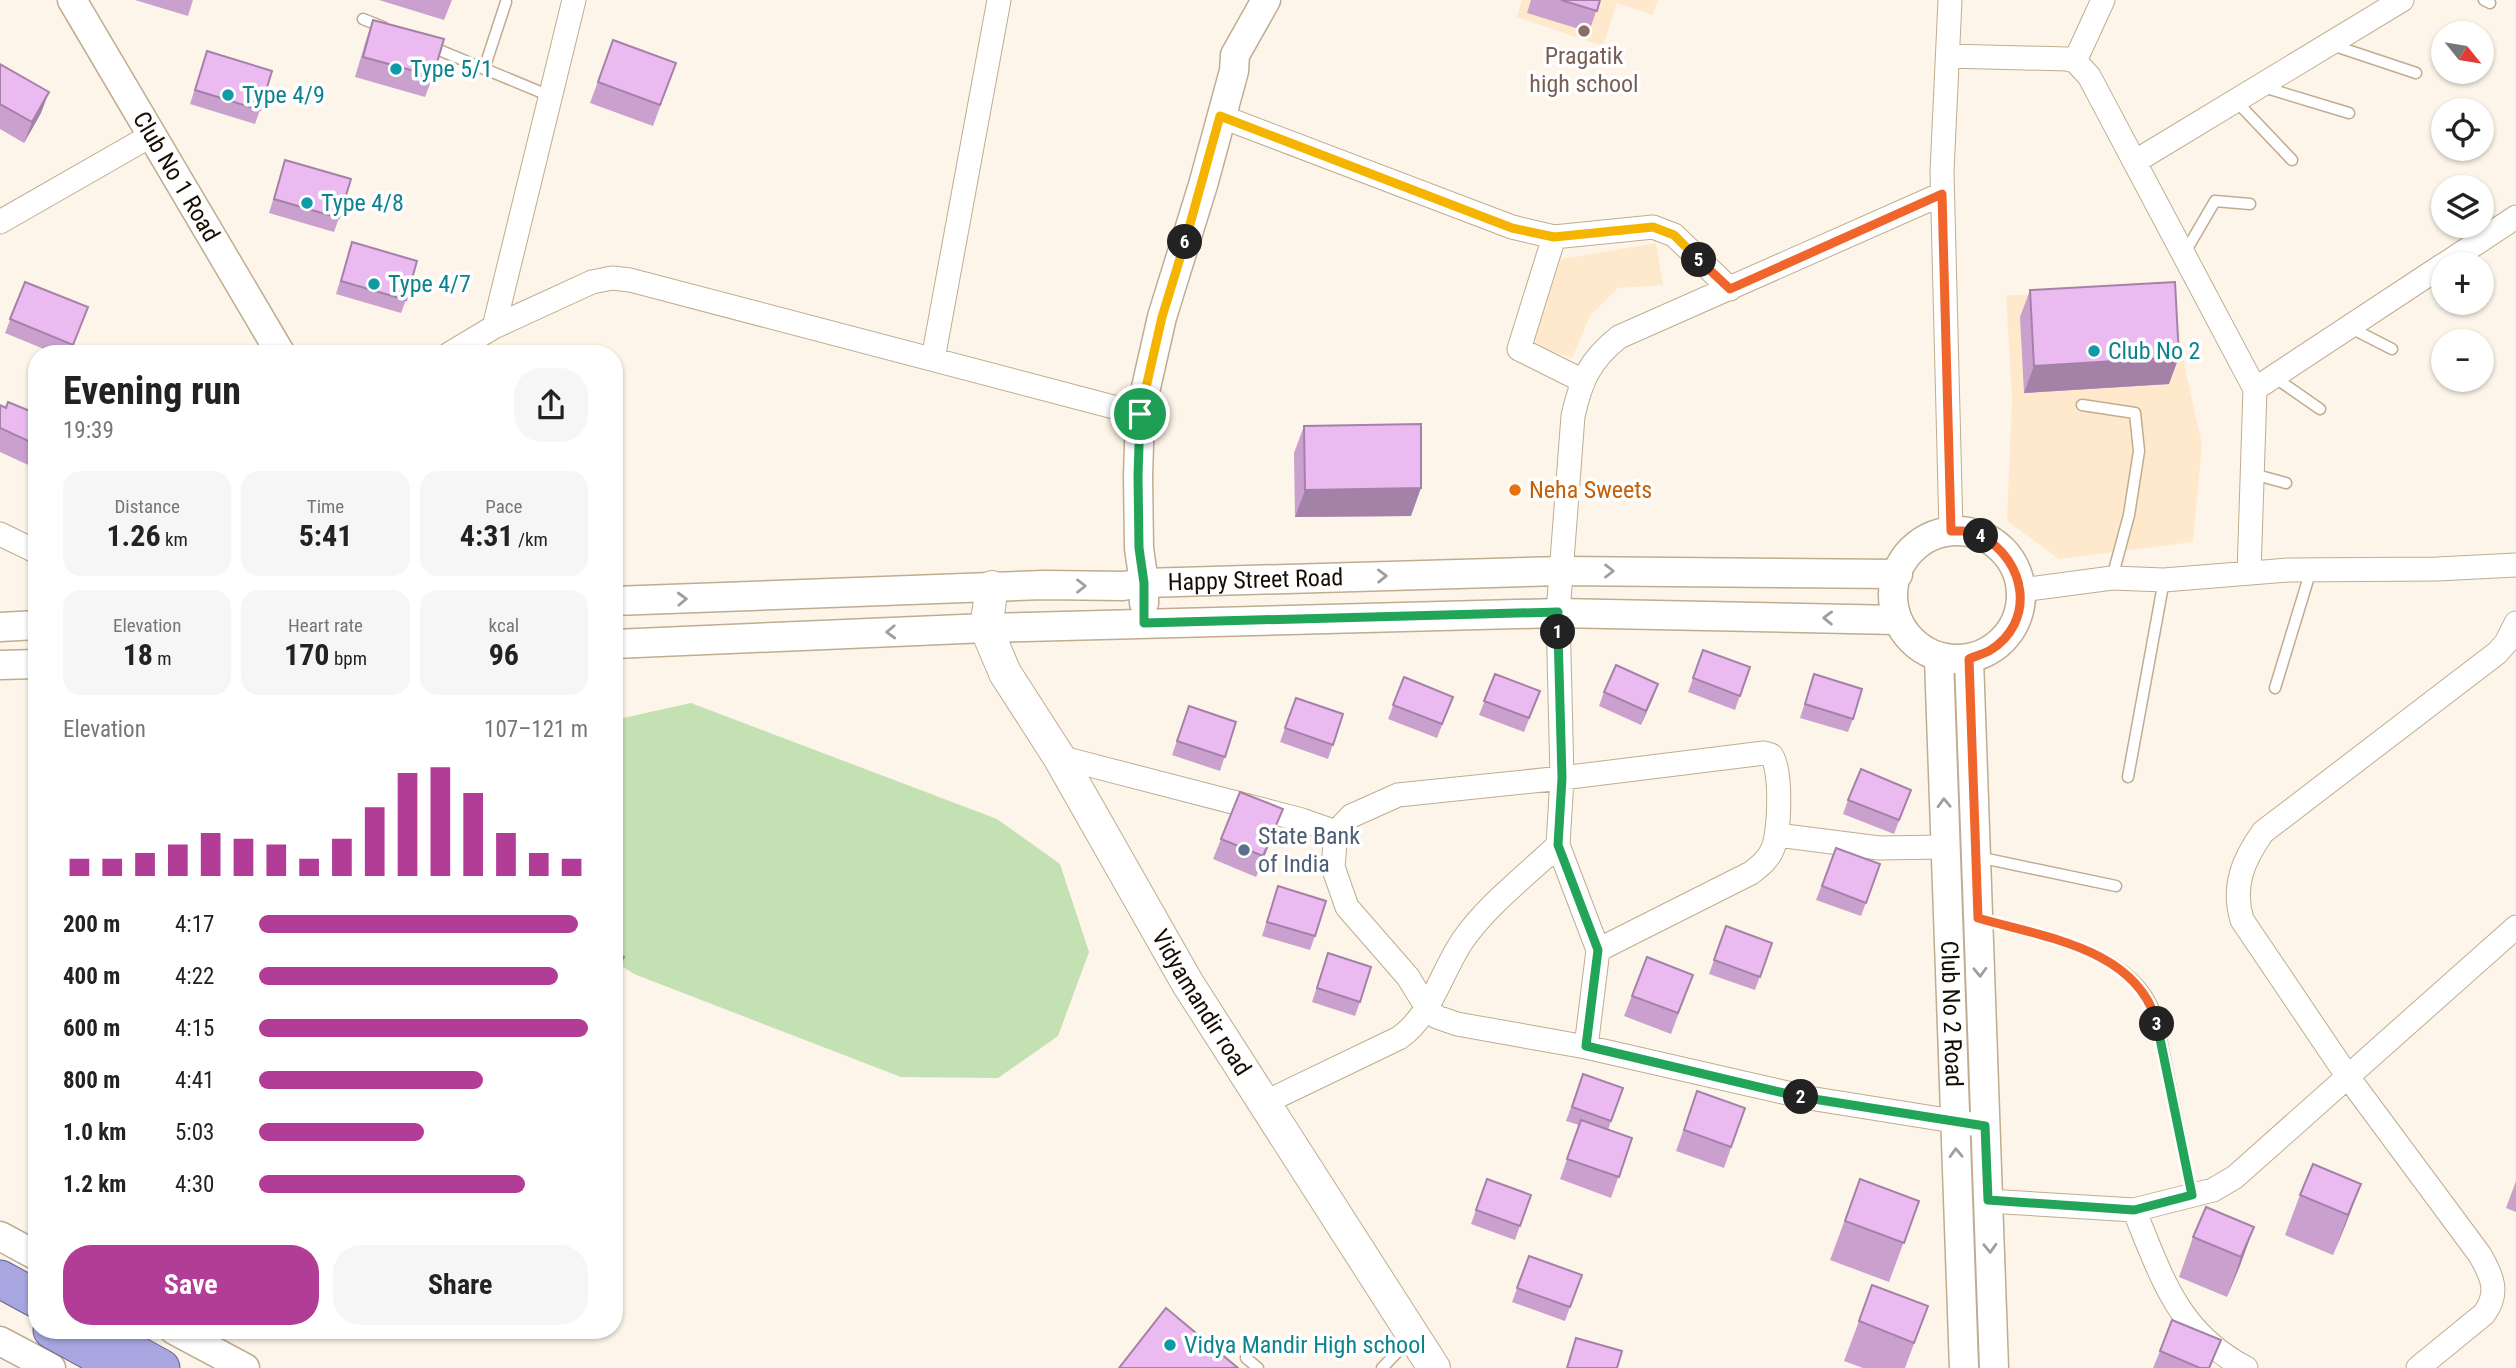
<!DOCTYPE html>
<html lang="en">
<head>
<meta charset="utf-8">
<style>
  :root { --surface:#fff; --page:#f6f6f6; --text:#222; --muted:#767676; --accent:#b13d96 }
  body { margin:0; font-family:"Roboto Condensed",sans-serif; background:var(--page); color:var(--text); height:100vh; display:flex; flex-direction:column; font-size:26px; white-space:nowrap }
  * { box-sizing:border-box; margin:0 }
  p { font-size:23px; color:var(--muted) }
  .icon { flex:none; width:38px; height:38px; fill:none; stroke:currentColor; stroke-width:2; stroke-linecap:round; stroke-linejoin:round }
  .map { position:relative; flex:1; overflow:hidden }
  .drawer { position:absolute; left:28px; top:345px; width:595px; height:994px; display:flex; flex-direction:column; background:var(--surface); border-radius:28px; box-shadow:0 2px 5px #0004 }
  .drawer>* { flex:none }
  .needle { width:46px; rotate:120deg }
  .buttons { position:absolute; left:2431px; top:21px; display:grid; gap:14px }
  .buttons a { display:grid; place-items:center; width:63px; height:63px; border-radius:50%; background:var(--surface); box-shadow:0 2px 5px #0004; font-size:35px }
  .pin { position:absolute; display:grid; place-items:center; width:60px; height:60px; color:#fff; margin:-30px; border:4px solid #fff; border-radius:50%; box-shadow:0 2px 7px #0007 }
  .km { position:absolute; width:35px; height:35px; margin:-18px; border-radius:50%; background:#222; color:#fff; font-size:19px; line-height:35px; text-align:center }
  .round { display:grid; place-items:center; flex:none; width:74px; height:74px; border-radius:28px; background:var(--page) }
  .overview { display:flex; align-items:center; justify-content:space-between; height:119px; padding:0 35px }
  h1 { font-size:38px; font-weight:700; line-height:52px }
  .stats { display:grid; grid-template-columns:repeat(3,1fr); gap:10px; height:119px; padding:7px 35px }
  .stats div { display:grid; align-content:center; border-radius:18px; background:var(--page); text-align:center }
  .stats b { font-size:30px; font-weight:700 }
  .stats small { font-size:19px; font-weight:400 }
  .stats p { font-size:19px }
  .chart { height:196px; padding:14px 35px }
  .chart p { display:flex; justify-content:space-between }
  .chart svg { width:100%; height:126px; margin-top:7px; stroke:var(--accent); stroke-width:6 }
  .cta { display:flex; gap:14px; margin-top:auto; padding:14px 35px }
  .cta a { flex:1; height:80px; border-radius:28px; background:var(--accent); color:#fff; font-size:28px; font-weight:700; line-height:80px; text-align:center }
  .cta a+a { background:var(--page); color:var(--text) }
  ul { padding:0 35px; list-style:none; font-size:23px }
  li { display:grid; grid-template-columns:112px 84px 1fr; align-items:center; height:52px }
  li i { height:18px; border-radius:9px; background:var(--accent) }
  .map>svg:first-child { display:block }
</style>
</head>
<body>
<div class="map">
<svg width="2516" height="1368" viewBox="0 0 2516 1368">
  <rect width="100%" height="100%" fill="#fdf5e9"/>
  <path fill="#fee9cc" d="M1522,0H1658L1653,15L1617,3L1603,46L1517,17Z
    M1656,243L1663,285L1618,288L1590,316L1572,358L1531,344L1561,259Z
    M2173,293L2186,373L2202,444L2193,542L2059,559L2007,521L2012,399L2006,295Z"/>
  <path fill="#c4e1b3" d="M691,703L997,819L1060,864L1089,952L1058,1036L998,1078L901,1077L634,974L614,961V720Z"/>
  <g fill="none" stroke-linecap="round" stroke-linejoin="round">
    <defs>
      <path id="service" d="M2484,0L2490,3
        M363,19L383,27
        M427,45L550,96
        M2332,45L2416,73
        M484,69L506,2
        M2263,87L2349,113
        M2236,101L2292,160
        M2184,254L2215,201L2250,204
        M2349,327L2392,349
        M2274,377L2320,409
        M2082,405L2135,413L2139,451L2129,515L2112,578
        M2253,474L2286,483
        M2275,688L2311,570
        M2128,777L2164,580
        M1978,857L2116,886
        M1981,919C2035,935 2129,949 2153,1008C2156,1015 2157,1022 2159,1029L2192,1195
        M1246,1358L1258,1368
        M1382,1368L1412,1337"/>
      <path id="minor" d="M1950,0L1942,172L1951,531
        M1948,56L2067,59L2075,61L2089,76L2255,389L2249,573
        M2075,61L2103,0
        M1220,116L1512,227L1554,237L1653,227L1674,235L1730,289
        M2136,161L2402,0
        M0,222L152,135
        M1554,237L1519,349L1583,381
        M2445,264L2516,217
        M494,327L574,0
        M449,354L494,327L592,282L612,278L630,280L1140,414
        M933,359L999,0
        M2255,389L2443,265
        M0,534L37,552
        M2021,590L2112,578L2164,580L2289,570L2437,569L2516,565
        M1059,757L1302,820L1336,832
        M1777,835L1879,848L1946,847
        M1598,950L1751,873C1760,866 1769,859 1773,848C1780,831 1782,768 1771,755L1764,753L1562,778L1398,795L1351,816L1336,832L1333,867L1347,907L1408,977L1427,1008L1437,1017L1457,1024L1586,1047L1809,1098L1972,1124
        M1586,1047L1598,950L1558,845L1562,778L1558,613L1573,416C1581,380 1590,360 1619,337L1942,194
        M1264,1103L1399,1038C1432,1015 1441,972 1463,940C1487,905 1528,874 1558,845
        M1988,1201L2134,1210L2213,1190L2235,1177L2516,927
        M2134,1210C2162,1277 2177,1332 2246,1368
        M2418,1368L2484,1314C2500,1293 2492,1276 2480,1255L2348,1077L2242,920C2232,886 2243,860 2263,832L2497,653L2506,643L2516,623"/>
      <g id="tertiary">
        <path id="s1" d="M72,0L281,354"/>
        <circle cx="1957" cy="595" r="64"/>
        <path id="s2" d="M614,601L1043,585L1123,586L1144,583L1562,571L1898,574"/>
        <path d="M1144,603V583L1139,548L1138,476L1140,414L1162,317L1203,185L1234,71L1235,55L1266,0"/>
        <path d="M0,627L37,625"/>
        <path d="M614,644L986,628L1558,613L1897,620"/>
        <path id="s3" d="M1939,659L1964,1368"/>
        <path d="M1969,659L1994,1368"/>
        <path d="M0,665L37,664"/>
        <path d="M0,1236L37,1256"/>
        <path d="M174,1330L245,1368"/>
        <path d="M0,1341L51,1368"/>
      </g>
      <g id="secondary">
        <path id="s4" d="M992,587L986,628L1005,673L1059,757L1188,984L1434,1368"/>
      </g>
      <path id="trunk" d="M0,1279L37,1299
        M52,1330L121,1368
        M103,1336L161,1368"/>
    </defs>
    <use href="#service" stroke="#c0ac90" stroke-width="13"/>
    <use href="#minor" stroke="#c0ac90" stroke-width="25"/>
    <use href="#tertiary" stroke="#c0ac90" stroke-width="31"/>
    <use href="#secondary" stroke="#c0ac90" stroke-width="34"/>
    <use href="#trunk" stroke="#65628e" stroke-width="39"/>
    <use href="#service" stroke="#fff" stroke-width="10"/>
    <use href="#minor" stroke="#fff" stroke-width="23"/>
    <use href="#tertiary" stroke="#fff" stroke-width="28"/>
    <use href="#secondary" stroke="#fff" stroke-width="32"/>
    <use href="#trunk" stroke="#a7a6e0" stroke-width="37"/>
  </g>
  <path fill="#caa0ce" d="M135,0H193L188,16Z
    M379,0H452L444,20Z
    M1531,0H1600L1589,32L1527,13Z
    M373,20L433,76L425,97L355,77L366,40Z
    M613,40L676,63L653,126L590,103Z
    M207,51L260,110L255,124L190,104Z
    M0,64L41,113L24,143L0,129Z
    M285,160L339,218L334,232L269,213Z
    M352,242L406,300L401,313L336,294Z
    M25,282L88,307L70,354H56L5,333Z
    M2030,290L2169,384L2024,393L2020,317Z
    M0,405L6,408L37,414V469L0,452Z
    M1304,426L1411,516L1295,517L1294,453Z
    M1703,650L1750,667L1735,710L1688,692Z
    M1495,674L1540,691L1524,732L1479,715Z
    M1814,674L1853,719L1848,732L1800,718Z
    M1404,677L1453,697L1437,738L1388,719Z
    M1658,684L1641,725L1599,706L1604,692Z
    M1296,698L1343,714L1328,759L1280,742Z
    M1189,706L1236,722L1220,771L1172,755Z
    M1911,790L1894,834L1843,814L1848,800Z
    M1283,809L1256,877L1213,859L1221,839Z
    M1836,848L1880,864L1861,916L1816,900Z
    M1278,886L1315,936L1310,950L1262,936Z
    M1726,926L1772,943L1755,990L1709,974Z
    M1328,953L1360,1002L1355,1016L1312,1002Z
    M1647,957L1693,975L1671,1034L1624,1016Z
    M1583,1074L1611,1121L1608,1130L1632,1138L1611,1198L1560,1179L1579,1125L1566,1121Z
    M1697,1091L1745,1108L1724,1168L1676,1151Z
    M1487,1179L1531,1195L1515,1240L1471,1224Z
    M1860,1179L1919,1201L1889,1282L1830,1260Z
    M2516,1181V1212L2506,1208Z
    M2361,1184L2333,1255L2285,1235L2300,1195Z
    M2254,1227L2227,1297L2179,1277L2193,1237Z
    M1529,1256L1570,1307L1565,1321L1512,1302Z
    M1928,1306L1905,1368H1863L1844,1361L1859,1321Z
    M2221,1340L2210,1368H2153L2160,1351Z"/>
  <path fill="#a482a8" d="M49,92L41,113L24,143L32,122Z
    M2179,357L2169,384L2024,393L2034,366Z
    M1421,488L1411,516L1295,517L1305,490Z
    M1658,684L1653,698L1641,725L1646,711Z
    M1283,809L1275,830L1256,877L1263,856Z
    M624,957L614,984V973Z
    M2361,1184L2346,1224L2333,1255L2348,1215Z
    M2254,1227L2240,1266L2227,1297L2241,1257Z"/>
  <path fill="#ebbaf0" stroke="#a482a8" stroke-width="2" d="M1561,0H1600L1597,11Z
    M373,20L444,39L433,76L363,57Z
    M613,40L676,63L660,105L598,82Z
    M207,51L272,71L260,110L195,90Z
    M0,64L49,92L32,122L0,104Z
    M285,160L351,179L339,218L274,199Z
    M352,242L417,261L406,300L341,281Z
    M25,282L88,307L73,345L10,319Z
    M2175,282L2179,357L2034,366L2030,290Z
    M8,402L37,414V445L0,428V405L6,408Z
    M1421,424V488L1305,490L1304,426Z
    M1703,650L1750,667L1740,696L1693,678Z
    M1616,665L1658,684L1646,711L1604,692Z
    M1495,674L1540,691L1529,718L1484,701Z
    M1814,674L1862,689L1853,719L1805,704Z
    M1404,677L1453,697L1442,724L1393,705Z
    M1296,698L1343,714L1333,745L1285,728Z
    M1189,706L1236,722L1225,757L1177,741Z
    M1861,769L1911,790L1899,820L1848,800Z
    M1240,792L1283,809L1263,856L1221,839Z
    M1836,848L1880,864L1866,903L1822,886Z
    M1278,886L1326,901L1315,936L1267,922Z
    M1726,926L1772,943L1760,977L1714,960Z
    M614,950L624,957L614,973Z
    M1328,953L1371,967L1360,1002L1317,988Z
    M1647,957L1693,975L1678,1013L1632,996Z
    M1583,1074L1623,1088L1611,1121L1572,1107Z
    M1697,1091L1745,1108L1731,1147L1684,1130Z
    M1581,1120L1632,1138L1619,1177L1567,1159Z
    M2313,1164L2361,1184L2348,1215L2300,1195Z
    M1487,1179L1531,1195L1520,1226L1476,1210Z
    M1860,1179L1919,1201L1904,1243L1845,1221Z
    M2206,1207L2254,1227L2241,1257L2193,1237Z
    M1529,1256L1582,1275L1570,1307L1517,1288Z
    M1872,1285L1928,1306L1914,1343L1859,1321Z
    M1166,1308L1238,1368H1119Z
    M2172,1320L2221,1340L2209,1368H2200L2160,1351Z
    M1576,1338L1622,1351L1617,1368H1567Z"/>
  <defs><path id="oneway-chevron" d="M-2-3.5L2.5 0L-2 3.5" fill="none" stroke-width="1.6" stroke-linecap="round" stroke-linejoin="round" transform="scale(1.75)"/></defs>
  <g stroke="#a19e9b">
    <use href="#oneway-chevron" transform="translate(1609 571)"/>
    <use href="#oneway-chevron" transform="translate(1382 576) rotate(-1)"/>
    <use href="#oneway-chevron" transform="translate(1081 586)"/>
    <use href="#oneway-chevron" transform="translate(682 599) rotate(-2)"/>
    <use href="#oneway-chevron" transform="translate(1828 618) rotate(-179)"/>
    <use href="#oneway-chevron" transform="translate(891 632) rotate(178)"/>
    <use href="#oneway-chevron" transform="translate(1944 803) rotate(-92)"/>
    <use href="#oneway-chevron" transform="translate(1980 972) rotate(88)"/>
    <use href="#oneway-chevron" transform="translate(1956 1153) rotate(-92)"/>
    <use href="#oneway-chevron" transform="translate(1990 1248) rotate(88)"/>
  </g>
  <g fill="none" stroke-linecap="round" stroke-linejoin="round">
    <defs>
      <path id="split-1" d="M1140,414L1138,476L1139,548L1144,583V623L1558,612V632"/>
      <path id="split-2" d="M1558,632L1562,778L1558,845L1598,950L1586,1046L1801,1097"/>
      <path id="split-3" d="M1801,1097L1985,1126L1988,1200L2134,1210L2192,1195L2157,1024"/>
      <path id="split-4" d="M1981,536C2026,560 2037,622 1989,651C1983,654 1975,656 1969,659L1978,918C2042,937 2138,948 2157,1024"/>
      <path id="split-5" d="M1699,260L1730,289L1942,194L1951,531H1963L1981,536"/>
      <path id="split-6" d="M1185,242L1220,116L1512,228L1554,237L1653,227L1674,235L1699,260"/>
      <path id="split-7" d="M1140,414L1162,317L1185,242"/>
    </defs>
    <use href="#split-1" stroke="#fff" stroke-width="14"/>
    <use href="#split-2" stroke="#fff" stroke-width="14"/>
    <use href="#split-3" stroke="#fff" stroke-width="14"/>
    <use href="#split-4" stroke="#fff" stroke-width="14"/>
    <use href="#split-5" stroke="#fff" stroke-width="14"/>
    <use href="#split-6" stroke="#fff" stroke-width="14"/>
    <use href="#split-7" stroke="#fff" stroke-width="14"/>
    <use href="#split-1" stroke="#22a559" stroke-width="9"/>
    <use href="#split-2" stroke="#22a559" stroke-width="9"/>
    <use href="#split-3" stroke="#22a559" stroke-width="9"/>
    <use href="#split-4" stroke="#f0652b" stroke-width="9"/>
    <use href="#split-5" stroke="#f0652b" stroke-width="9"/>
    <use href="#split-6" stroke="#f5b400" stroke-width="9"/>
    <use href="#split-7" stroke="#f5b400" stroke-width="9"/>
  </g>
  <circle fill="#8d6e63" stroke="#fff" stroke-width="2.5" cx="1584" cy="31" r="7"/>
  <g fill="#0f9aa8" stroke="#fff" stroke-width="2.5">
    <circle cx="396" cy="69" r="7"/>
    <circle cx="228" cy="95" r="7"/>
    <circle cx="307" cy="203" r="7"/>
    <circle cx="374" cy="284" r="7"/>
    <circle cx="2094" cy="351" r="7"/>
    <circle cx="1170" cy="1345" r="7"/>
  </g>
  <circle fill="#e8710a" stroke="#fff" stroke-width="2.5" cx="1515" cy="490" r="7"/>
  <circle fill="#5c6f8a" stroke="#fff" stroke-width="2.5" cx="1244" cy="850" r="7"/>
  <g text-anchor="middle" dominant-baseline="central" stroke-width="7" stroke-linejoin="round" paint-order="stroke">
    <g font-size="24" fill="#785e54" stroke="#fff">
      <text x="1584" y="56">Pragatik<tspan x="1584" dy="28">high school</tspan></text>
    </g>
    <g font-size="24" fill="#0d838f" stroke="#fff" text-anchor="start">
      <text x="410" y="69">Type 5/1</text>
      <text x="242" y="95">Type 4/9</text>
      <text x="321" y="203">Type 4/8</text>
      <text x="388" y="284">Type 4/7</text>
      <text x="2108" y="351">Club No 2</text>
      <text x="1184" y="1345">Vidya Mandir High school</text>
    </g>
    <g font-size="24" fill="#140d04" stroke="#fff">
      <text stroke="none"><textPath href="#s1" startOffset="205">Club No 1 Road</textPath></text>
      <text stroke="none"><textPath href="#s2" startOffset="642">Happy Street Road</textPath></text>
      <text stroke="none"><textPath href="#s4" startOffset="474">Vidyamandir road</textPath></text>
      <text stroke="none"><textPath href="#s3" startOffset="355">Club No 2 Road</textPath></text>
    </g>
    <g font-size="24" fill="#c56008" stroke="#fff" text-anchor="start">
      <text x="1529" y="490">Neha Sweets</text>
    </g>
    <g font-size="24" fill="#4e5e75" stroke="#fff" text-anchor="start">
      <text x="1258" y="836">State Bank<tspan x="1258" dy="28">of India</tspan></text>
    </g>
  </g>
</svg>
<div class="buttons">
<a><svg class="needle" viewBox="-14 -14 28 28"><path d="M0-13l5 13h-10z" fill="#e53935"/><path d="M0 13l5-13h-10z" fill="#767676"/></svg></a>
<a><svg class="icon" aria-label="locate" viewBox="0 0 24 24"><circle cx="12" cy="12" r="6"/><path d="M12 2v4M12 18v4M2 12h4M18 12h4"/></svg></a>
<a><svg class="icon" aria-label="layers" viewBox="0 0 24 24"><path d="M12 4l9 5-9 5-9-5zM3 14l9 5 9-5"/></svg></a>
<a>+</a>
<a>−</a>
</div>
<div class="pin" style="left:1140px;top:414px;background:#1e9e55"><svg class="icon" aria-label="arrive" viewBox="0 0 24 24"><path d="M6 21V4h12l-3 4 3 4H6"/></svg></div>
<b class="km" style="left:1558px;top:632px">1</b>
<b class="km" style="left:1801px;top:1097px">2</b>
<b class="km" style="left:2157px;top:1024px">3</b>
<b class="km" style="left:1981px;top:536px">4</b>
<b class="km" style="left:1699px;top:260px">5</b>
<b class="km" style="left:1185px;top:242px">6</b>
<section class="drawer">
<div class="overview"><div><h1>Evening run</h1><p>19:39</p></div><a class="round"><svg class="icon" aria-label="share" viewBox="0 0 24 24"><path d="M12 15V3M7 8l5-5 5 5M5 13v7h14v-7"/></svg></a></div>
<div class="stats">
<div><p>Distance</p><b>1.26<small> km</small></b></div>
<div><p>Time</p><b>5:41</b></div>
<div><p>Pace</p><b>4:31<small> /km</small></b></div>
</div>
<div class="stats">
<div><p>Elevation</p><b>18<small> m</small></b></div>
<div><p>Heart rate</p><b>170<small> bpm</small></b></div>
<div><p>kcal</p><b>96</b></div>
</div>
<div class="chart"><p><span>Elevation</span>107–121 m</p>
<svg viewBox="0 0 160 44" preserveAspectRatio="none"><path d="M5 44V38M15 44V38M25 44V36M35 44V33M45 44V29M55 44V31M65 44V33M75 44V38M85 44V31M95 44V20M105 44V8M115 44V6M125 44V15M135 44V29M145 44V36M155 44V38"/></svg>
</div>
<ul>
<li><b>200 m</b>4:17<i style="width:97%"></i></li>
<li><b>400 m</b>4:22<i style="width:91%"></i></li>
<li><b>600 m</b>4:15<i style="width:100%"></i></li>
<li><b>800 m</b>4:41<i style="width:68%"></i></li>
<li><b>1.0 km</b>5:03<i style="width:50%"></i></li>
<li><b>1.2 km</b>4:30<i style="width:81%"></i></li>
</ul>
<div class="cta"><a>Save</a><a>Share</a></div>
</section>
</div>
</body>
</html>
